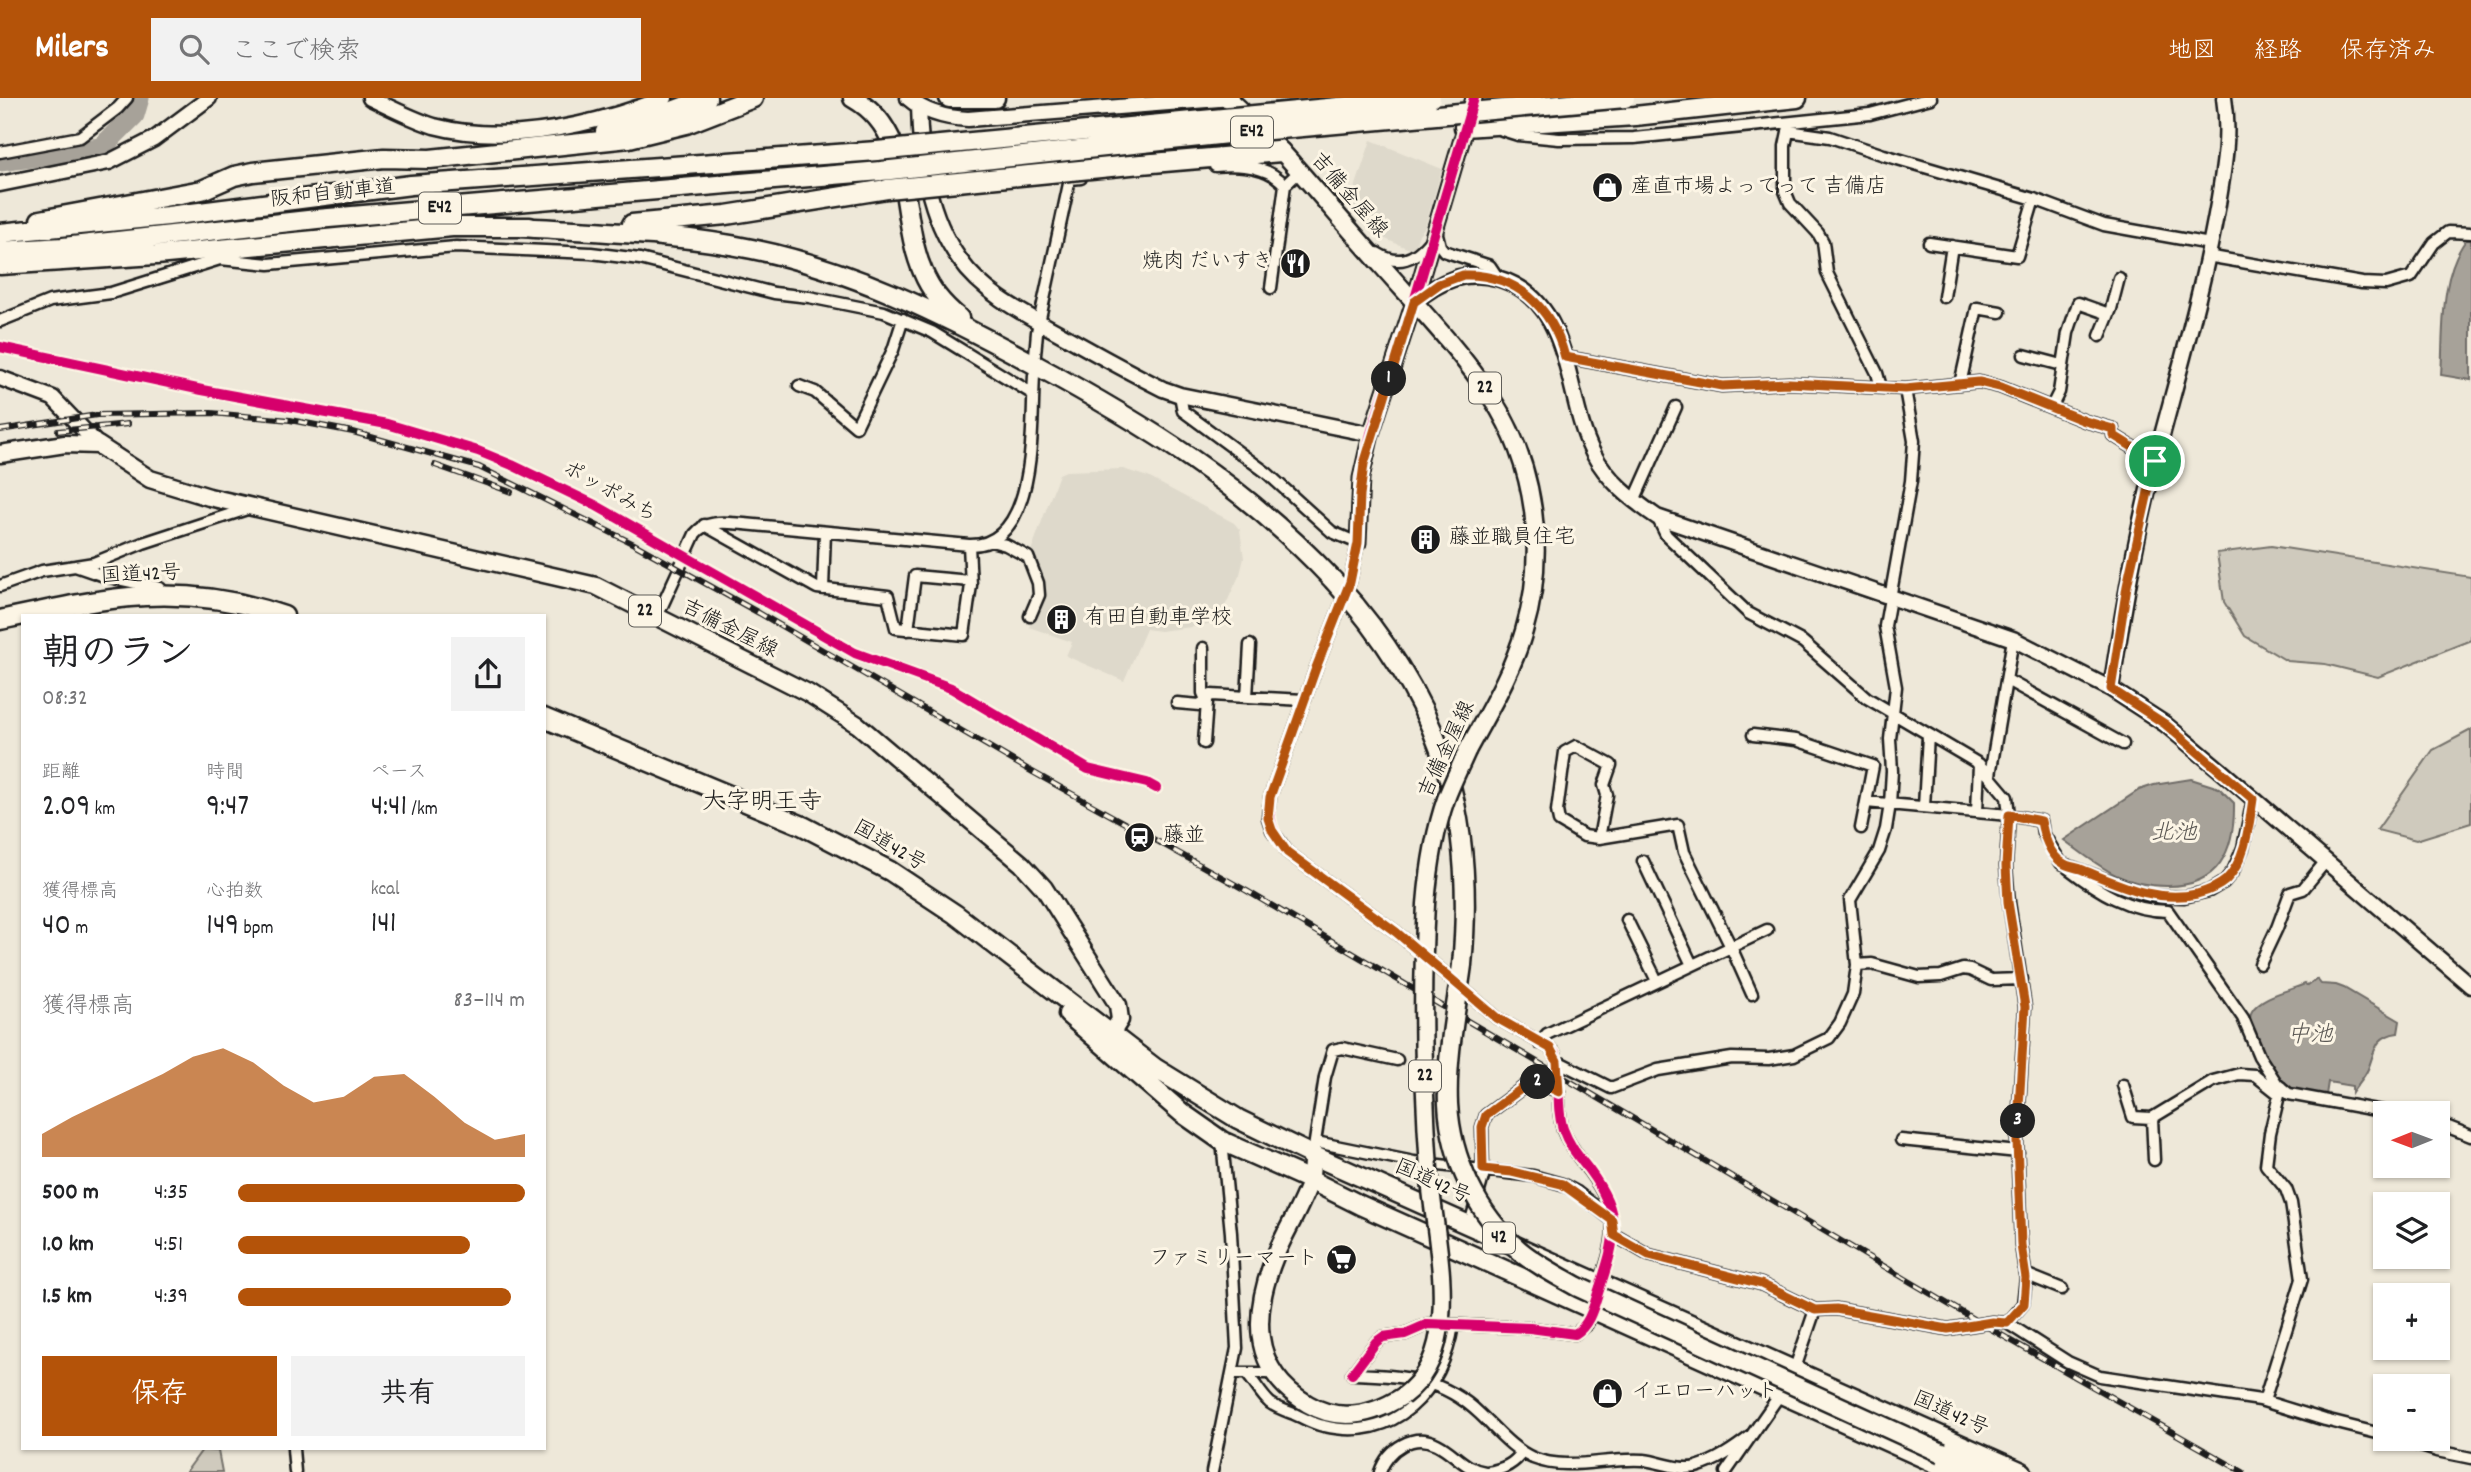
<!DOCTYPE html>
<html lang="ja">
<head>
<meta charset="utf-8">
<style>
  :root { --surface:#fff; --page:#f2f2f2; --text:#202124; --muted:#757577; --accent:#b45309 }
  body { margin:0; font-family:Dekko,"Klee One",sans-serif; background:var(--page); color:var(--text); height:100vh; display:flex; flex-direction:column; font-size:26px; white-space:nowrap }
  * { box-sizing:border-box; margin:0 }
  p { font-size:23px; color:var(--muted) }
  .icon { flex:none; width:38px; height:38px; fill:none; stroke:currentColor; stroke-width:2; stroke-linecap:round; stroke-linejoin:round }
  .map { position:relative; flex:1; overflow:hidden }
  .drawer { position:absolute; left:21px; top:516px; width:525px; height:836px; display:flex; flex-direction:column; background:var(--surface); border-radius:0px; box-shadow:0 2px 5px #0004 }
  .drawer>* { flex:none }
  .needle { width:46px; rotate:269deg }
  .buttons { position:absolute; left:2373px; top:1003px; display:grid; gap:14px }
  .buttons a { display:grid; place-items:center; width:77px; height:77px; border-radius:0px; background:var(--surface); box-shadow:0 2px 5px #0004; font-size:35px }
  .pin { position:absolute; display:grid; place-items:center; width:60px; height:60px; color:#fff; margin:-30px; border:4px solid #fff; border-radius:50%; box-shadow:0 2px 7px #0007 }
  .km { position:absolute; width:35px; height:35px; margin:-18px; border-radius:50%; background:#222; color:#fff; font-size:19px; line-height:35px; text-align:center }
  .round { display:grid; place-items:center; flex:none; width:74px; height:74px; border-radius:0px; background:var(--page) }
  .summary { display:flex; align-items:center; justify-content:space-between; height:119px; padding:0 21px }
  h1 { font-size:38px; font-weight:600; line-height:52px }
  .metrics { display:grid; grid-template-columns:repeat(3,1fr); gap:10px; height:119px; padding:7px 21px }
  .metrics div { display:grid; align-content:center }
  .metrics b { font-size:30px; font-weight:600 }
  .metrics small { font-size:19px; font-weight:400 }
  .metrics p { font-size:19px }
  .chart { height:196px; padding:14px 21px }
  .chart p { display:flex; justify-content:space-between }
  .chart svg { width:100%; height:126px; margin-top:7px; fill:var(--accent); opacity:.7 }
  .primary-button { display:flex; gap:14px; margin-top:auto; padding:14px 21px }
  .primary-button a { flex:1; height:80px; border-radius:0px; background:var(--accent); color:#fff; font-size:28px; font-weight:600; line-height:80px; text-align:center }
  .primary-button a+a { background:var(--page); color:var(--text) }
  ul { padding:0 21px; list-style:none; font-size:23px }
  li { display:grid; grid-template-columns:112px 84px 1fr; align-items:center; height:52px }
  li i { height:18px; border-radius:9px; background:var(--accent) }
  header { display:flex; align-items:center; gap:42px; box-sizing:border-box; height:98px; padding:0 35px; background:var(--accent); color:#fff }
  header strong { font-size:33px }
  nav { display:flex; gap:38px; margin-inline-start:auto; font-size:24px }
  .search { width:490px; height:63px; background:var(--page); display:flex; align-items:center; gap:18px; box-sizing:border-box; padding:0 24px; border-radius:0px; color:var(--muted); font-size:26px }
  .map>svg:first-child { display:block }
</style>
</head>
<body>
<header>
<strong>Milers</strong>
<div class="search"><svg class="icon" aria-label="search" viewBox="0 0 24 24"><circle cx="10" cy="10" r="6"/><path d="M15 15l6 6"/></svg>ここで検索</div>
<nav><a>地図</a><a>経路</a><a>保存済み</a></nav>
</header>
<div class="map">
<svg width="2471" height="1374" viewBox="0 0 2471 1374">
  <rect width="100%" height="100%" fill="#eee8d9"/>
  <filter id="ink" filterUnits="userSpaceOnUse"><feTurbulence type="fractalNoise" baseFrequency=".0143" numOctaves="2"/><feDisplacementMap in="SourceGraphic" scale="14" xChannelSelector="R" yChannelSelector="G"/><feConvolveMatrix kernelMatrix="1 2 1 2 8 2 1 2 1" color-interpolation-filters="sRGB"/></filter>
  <g filter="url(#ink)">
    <path fill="#ded9cb" d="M1371,42L1442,71L1425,129L1419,136L1414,153L1376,137L1350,105Z
      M1123,371L1148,379L1234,425L1240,432L1244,460L1240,476L1226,506L1213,522L1208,526L1199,528L1160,533L1146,531L1124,583L1066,558L1072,544L1029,529L1043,492L1031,453L1059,376L1066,373Z"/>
    <path fill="#cfcabd" stroke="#76736c" stroke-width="2" d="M2271,448L2471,479V542L2378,579L2325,566L2287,563L2245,538L2224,504L2217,455Z
      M2471,632V725L2416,742L2377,732L2433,652Z
      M202,1352L218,1353L222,1374H186Z"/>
    <path fill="#a7a299" stroke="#6f6c67" stroke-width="2" d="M2466,142H2471V282L2441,277C2444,232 2439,179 2466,142Z
      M2191,681L2219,690L2234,705C2235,753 2219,789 2166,788C2150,788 2133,785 2118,778C2099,769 2081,755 2064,742L2139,692L2154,687Z
      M2317,881L2321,886L2336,887L2344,890L2400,923L2398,935C2374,938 2375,954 2368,971C2364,980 2357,987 2352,995V988L2328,984L2326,997C2315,997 2299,994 2289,988C2275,980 2242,928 2252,913C2262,897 2289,893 2305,886L2308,888Z"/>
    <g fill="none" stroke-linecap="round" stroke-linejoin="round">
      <path stroke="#a7a299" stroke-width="21" d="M0,63L101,50L134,17L139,0"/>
      <defs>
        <path id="street" d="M1789,29L1785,48V93L1790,105L1818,135L1823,144L1827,175L1877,275L1881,289
          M1502,32L1518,37L1559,41L1634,40L1870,16L1931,0
          M1788,33L1830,39L1884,57L2034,101L2104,127L2210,146
          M0,54L80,39L118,10L127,0
          M1215,68C1239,66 1268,67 1285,87L1299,74
          M1436,132L1440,148L1444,153L1490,168L1498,180
          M1929,145L2017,158L2034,101
          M1377,155C1399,169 1415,161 1430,143
          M2207,158L2362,185L2386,186L2411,179L2434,145L2448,134L2471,135
          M1271,190L1285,87
          M1944,199L1952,148
          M0,223L50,203L111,195L220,161L269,166L456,149L591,155L640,161L774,195L809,199L884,214L932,234L1033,296
          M2100,238L2111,211L2119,180
          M1035,257L1037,234L1070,81L1081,80
          M2024,257L2062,267
          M1565,259L1722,288L1789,285L1905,291L1979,284L2000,289L2085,323L2113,331V337L2155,363
          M1960,286L1977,210L2000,214
          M799,288L815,294L856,329L893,252L903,221
          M1180,297L1183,313L1267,375L1332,434L1358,445L1350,484L1316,570L1270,699L1268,720L1272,732L1287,754L1396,834L1497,920L1550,950L1555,956C1562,981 1555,1007 1563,1032C1569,1048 1579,1059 1589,1073C1623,1119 1615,1141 1599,1190
          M2052,308L2059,294L2068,235L2078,205L2109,216
          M1634,403L1676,309
          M1657,419L1666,437L1748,515L1803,544L1867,600L1979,666L2007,699L2009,717L2006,768L2009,804L2025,909L2017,1043L2021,1147L2026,1180L2023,1206L2007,1225
          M704,427L817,490L888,498L896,530L964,537L971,487L969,447
          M991,443L1006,447L1028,459L1038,485L1039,497L1030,518
          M75,468L94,465L143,445L250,410
          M0,488L42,473L75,468L104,478L160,490L165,496
          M823,491L825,434
          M657,519L695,436C707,421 727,425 744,426L969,447C1039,449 1031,324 1034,277
          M908,532L915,478L970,483
          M1203,550V595L1207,604L1204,645
          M2007,582L2123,646
          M1247,599L1250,547
          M1177,605L1200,607L1211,597L1304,602
          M1753,637L1796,642L1873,668L1861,730
          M1990,677L2013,541
          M1866,704L2009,717L2041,723L2043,735L2061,765L2151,798L2184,799L2209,793L2224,784L2233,773L2243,750L2253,701
          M1924,709L1928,637
          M1977,714L1979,666
          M1643,763L1692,867
          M2068,770C2099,794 2129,813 2168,813L2243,920L2259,958L2277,986L2289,996L2392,1015
          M1627,822L1657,883
          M2260,866L2277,830L2290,795L2303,791L2326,763
          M1857,867L1872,866L1919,879L1941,878L1963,871L1970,872L1991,882L2022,881
          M1752,896L1731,849L1767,832
          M1539,945L1547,936L1731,849L1684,754L1678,727L1599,740L1584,738L1559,723L1557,713L1565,654L1576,648L1611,667L1604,687L1607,697L1599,740
          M1557,963L1611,990L1658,972L1732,960L1769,961L1794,957L1829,940L1840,925L1853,896L1857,867L1850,802L1879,753L1886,731L1890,706L1892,673L1890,641L1896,589L1885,528L1911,383L1914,343L1905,291
          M2123,987L2133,1019L2152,1020L2213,983L2239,976L2255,977L2279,996
          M2152,1020L2154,1062
          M2438,1025L2471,1038
          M1901,1042L2018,1054
          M1316,1044L1414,1064L1533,1078L1562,1086L1577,1094L1611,1121
          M1314,1050L1325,979L1333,952L1342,950L1397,962
          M1470,1126L1483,1079L1482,1029L1486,1017L1533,982L1559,994
          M1614,1137L1649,1157L1761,1186L1815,1212L1793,1276
          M2025,1176L2062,1191
          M1815,1212L1836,1211L1948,1231L1992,1224L2007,1225L2068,1264L2100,1278L2260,1302L2325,1322L2385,1337
          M1233,1275H1274
          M1247,1276C1255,1285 1261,1297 1270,1305C1277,1310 1286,1313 1294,1316C1304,1320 1313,1326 1324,1328C1395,1345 1443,1293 1453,1227
          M1352,1276L1376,1244L1383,1239L1405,1236L1428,1226H1435L1530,1230L1575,1236L1587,1226L1594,1208
          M1352,1276C1402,1278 1442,1279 1480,1316C1497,1332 1512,1351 1533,1360C1569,1374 1607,1359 1644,1362C1661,1364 1679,1373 1696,1369C1717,1363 1734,1351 1751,1338
          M2264,1303L2302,1181L2291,1105L2286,1091L2266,1067L2270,1035L2281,989
          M2395,1340L2437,1353L2471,1360
          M293,1351L295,1374
          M1212,1374L1237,1250L1231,1135L1222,1043
          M1380,1374C1388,1351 1413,1334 1437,1346C1455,1355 1464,1371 1485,1374
          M1487,1374C1501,1372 1514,1367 1522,1354
          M1726,1374L1783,1292"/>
        <path id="secondary" d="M370,0C391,10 412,21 434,28C510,48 594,27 665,0
          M908,0C925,15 946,20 968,21L1232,0
          M919,8C920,61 928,118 960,162C985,198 1031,219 1068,240C1100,258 1131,275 1163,291L1180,297L1371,336
          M0,86L109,64L154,41L209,0
          M1414,204C1439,184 1464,171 1497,180C1575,202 1563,297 1593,355C1607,382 1632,402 1657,419L2013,541L2111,591L2165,626L2220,672L2471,888
          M0,280L53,300L98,347
          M1358,445L1361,380L1371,336L1414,204L1474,0
          M2111,591C2123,513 2136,436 2156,360C2178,276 2203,192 2218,106C2224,70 2230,36 2224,0"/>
        <path id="primary" d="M1228,0C1284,50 1331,112 1382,168C1419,210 1459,251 1491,299C1536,367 1547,455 1524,533C1512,575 1488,614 1467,653
          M0,356L65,346L98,347L150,381L209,399L596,488L808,595L858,627L1022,766L1044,790L1118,907L1120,922L1104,947
          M1312,1057C1312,1065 1312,1075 1310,1083C1302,1108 1286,1132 1276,1156C1253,1212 1248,1271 1308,1306C1340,1325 1373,1317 1403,1298"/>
        <path id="highway" d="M853,0C916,35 898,118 923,174C930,191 944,208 959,220
          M949,0H995
          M1464,29L1635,18L1797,0
          M605,34L646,23L707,0
          M1141,66L1281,54
          M40,122L202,92L234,78L253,74L384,60L430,61L629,40L686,26L753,0
          M632,126L726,117L887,91
          M520,129C597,134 676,135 752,151C850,171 942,216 1030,264C1145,326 1243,386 1333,482
          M0,135L168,118L411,87L877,53
          M0,153L63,149L317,121L881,73
          M0,167L156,157L452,129H530
          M1355,507C1446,617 1475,726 1462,867
          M0,522C103,500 180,482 284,518
          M544,620L803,728L890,773L955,816L1155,970L1238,1021L1312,1057L2022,1374
          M1068,916L1182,1015L1222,1043L1310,1082L1360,1107L1955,1374
          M1942,1355L1986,1374"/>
      </defs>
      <use href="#street" stroke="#1c1c1c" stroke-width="15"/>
      <use href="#secondary" stroke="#1c1c1c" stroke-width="19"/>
      <use href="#primary" stroke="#1c1c1c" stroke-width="21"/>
      <use href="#highway" stroke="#1c1c1c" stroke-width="23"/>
      <use href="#street" stroke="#fcf5e5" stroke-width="10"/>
      <use href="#secondary" stroke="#fcf5e5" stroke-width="14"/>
      <use href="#primary" stroke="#fcf5e5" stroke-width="16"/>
      <use href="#highway" stroke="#fcf5e5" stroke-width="18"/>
      <defs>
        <path id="rail" d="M0,332L97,317L211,315L290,322L353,334L479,369L634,446L759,515L1029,672L1247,793L1982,1226L2243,1374
          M58,333L128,326
          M435,367L511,394"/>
      </defs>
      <use href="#rail" stroke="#1c1c1c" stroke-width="6"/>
      <use href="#rail" stroke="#fcf5e5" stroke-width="3.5" stroke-dasharray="10" stroke-linecap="butt"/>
      <defs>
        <path id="primary-bridge" d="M1403,1298C1423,1283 1435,1260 1439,1235C1448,1182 1433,1125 1429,1071C1423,984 1421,893 1426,806C1429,770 1434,735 1446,701C1452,685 1460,669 1467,653"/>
        <path id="highway-bridge" d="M877,53L1431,0
          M881,73L1237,35L1625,0
          M887,91L1141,66
          M1333,482L1355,507
          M1462,867C1456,912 1446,959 1448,1006C1451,1061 1477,1116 1519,1152C1537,1167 1558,1178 1578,1189L1942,1355"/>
      </defs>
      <use href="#primary-bridge" stroke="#1c1c1c" stroke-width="21" stroke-linecap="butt"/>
      <use href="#highway-bridge" stroke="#1c1c1c" stroke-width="23" stroke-linecap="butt"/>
      <use href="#primary-bridge" stroke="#fcf5e5" stroke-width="16"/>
      <use href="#highway-bridge" stroke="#fcf5e5" stroke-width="18"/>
      <defs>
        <path id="cycleway" d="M0,249L202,292L387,326L478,353L512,367L595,407L855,555L951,590L1088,671L1147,685L1156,690
          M1352,1276L1376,1244L1383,1239L1405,1236L1428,1226L1530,1230L1575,1236C1591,1226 1594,1206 1600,1189C1616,1140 1623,1118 1589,1072C1579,1059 1569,1048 1563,1031C1555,1007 1562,980 1555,956L1550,950L1497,920L1396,834L1287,754C1272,736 1267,721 1270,699L1316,570L1350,484L1358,445L1361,380L1371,336L1414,204L1474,0"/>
      </defs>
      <use href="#cycleway" stroke="#fcf5e5" stroke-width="15"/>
      <use href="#cycleway" stroke="#d6006c" stroke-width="10"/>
    </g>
  </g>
  <g fill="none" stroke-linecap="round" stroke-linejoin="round" filter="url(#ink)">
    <defs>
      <path id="route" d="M1463,177C1516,175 1552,209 1565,259L1722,288L1789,285L1905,291L1979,284L2000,289L2085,323L2113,331V337L2155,363L2127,488L2111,591L2165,626L2253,701C2249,727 2246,762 2226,782C2218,789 2208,793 2197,796C2155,805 2121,787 2083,772C2077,769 2068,769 2063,765C2050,758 2043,736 2041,723L2009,717L2006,768L2008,804L2025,909L2017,1043L2021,1147L2026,1180L2024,1206L2007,1225L1992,1224L1948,1231L1836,1211L1815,1212L1761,1186L1649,1157L1614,1137L1612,1122L1562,1086L1512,1074L1483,1071L1482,1029L1486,1017L1533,982L1559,994L1557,963L1550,950L1497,920L1396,834L1287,754L1272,732L1268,720L1270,699L1316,570L1350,484L1358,445L1360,397L1364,366L1414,204L1439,186Z"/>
    </defs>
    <use href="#route" stroke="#fff" stroke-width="14"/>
    <use href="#route" stroke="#b45309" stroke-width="9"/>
  </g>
  <defs>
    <symbol id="shop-disc" viewBox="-11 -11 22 22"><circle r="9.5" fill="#1c1c1c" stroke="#fcf5e5"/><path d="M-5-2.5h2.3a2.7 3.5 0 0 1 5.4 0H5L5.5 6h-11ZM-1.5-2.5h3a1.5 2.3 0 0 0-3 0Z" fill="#fff"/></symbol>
    <symbol id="restaurant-disc" viewBox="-11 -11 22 22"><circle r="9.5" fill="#1c1c1c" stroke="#fcf5e5"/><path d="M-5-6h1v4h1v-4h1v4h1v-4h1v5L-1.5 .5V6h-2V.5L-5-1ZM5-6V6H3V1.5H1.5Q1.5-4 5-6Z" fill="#fff"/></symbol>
    <symbol id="building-disc" viewBox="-11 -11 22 22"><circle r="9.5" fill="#1c1c1c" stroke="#fcf5e5"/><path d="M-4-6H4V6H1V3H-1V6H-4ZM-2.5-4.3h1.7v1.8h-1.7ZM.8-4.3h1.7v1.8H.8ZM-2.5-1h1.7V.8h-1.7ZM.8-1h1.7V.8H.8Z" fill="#fff"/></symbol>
    <symbol id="station-disc" viewBox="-11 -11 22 22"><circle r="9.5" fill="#1c1c1c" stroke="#fcf5e5"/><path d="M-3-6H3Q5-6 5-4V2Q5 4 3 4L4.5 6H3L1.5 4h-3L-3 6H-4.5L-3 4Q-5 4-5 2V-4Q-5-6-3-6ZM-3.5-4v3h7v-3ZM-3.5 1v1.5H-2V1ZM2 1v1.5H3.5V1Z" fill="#fff"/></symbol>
    <symbol id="supermarket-disc" viewBox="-11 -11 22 22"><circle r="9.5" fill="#1c1c1c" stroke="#fcf5e5"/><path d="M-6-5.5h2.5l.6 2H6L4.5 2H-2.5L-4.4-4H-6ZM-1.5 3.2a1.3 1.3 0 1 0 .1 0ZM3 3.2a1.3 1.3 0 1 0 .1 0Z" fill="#fff"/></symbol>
  </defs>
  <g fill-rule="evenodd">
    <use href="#shop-disc" x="1590" y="72" width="35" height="35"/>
    <use href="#restaurant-disc" x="1278" y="148" width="35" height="35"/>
    <use href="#building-disc" x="1408" y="424" width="35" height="35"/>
    <use href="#building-disc" x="1044" y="504" width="35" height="35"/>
    <use href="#station-disc" x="1122" y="722" width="35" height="35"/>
    <use href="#supermarket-disc" x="1324" y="1144" width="35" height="35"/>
    <use href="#shop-disc" x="1590" y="1278" width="35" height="35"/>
  </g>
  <g text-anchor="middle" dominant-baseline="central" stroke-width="6" stroke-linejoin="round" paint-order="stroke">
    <g fill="#fcf5e5" stroke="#5f5d58" stroke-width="2">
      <rect x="1231" y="18.5" width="42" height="31" rx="5"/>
      <rect x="419" y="94.5" width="42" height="31" rx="5"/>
      <rect x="1469" y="274.5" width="32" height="31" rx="5"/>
      <rect x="629" y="497.5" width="32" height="31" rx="5"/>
      <rect x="1409" y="962.5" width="32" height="31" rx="5"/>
      <rect x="1483" y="1124.5" width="32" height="31" rx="5"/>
    </g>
    <g font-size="19" font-weight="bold" fill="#1c1c1c">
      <text x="1252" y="34">E42</text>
      <text x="440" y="110">E42</text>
      <text x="1485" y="290">22</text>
      <text x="645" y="513">22</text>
      <text x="1425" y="978">22</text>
      <text x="1499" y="1140">42</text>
    </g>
    <g font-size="21" fill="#1c1c1c" stroke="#fcf5e5" text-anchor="start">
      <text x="1631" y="90">産直市場よってって 吉備店</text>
      <text x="1273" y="165" text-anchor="end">焼肉 だいすき</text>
      <text x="1449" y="441">藤並職員住宅</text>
      <text x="1085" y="521">有田自動車学校</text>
      <text x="1163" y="739">藤並</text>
      <text x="1318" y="1162" text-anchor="end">ファミリーマート</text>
      <text x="1631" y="1295">イエローハット</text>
    </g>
    <g font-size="21" fill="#1c1c1c" stroke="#fcf5e5">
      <text transform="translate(333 97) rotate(-6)">阪和自動車道</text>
      <text transform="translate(1348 98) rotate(49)">吉備金屋線</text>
      <text transform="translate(609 395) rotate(29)">ポッポみち</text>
      <text transform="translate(141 478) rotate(-3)">国道42号</text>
      <text transform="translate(729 532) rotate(27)">吉備金屋線</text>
      <text transform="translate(1448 652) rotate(-65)">吉備金屋線</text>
      <text transform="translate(889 749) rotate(30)">国道42号</text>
      <text transform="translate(1432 1085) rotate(24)">国道42号</text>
      <text transform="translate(1950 1317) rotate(24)">国道42号</text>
    </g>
    <g font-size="23" font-style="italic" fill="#5b5854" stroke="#fcf5e5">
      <text x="2174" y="736">北池</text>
      <text x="2310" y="938">中池</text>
    </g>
    <g font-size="24" fill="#1c1c1c" stroke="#fcf5e5">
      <text x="762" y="705">大字明王寺</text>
    </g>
  </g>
</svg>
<div class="buttons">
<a><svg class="needle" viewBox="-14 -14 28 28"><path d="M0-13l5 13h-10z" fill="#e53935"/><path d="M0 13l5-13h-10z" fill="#757577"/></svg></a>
<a><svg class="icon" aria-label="layers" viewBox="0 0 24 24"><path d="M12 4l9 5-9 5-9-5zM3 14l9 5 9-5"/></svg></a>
<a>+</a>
<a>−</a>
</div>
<div class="pin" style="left:2155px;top:363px;background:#1e9e55"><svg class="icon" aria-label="arrive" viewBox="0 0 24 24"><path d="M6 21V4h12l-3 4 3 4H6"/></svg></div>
<b class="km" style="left:1389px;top:281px">1</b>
<b class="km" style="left:1538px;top:984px">2</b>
<b class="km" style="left:2018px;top:1023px">3</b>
<section class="drawer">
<div class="summary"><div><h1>朝のラン</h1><p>08:32</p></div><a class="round"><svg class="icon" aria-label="share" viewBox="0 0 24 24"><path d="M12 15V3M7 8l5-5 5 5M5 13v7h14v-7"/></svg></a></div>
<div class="metrics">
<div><p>距離</p><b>2.09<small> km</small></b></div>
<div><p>時間</p><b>9:47</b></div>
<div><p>ペース</p><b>4:41<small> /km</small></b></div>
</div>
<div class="metrics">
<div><p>獲得標高</p><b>40<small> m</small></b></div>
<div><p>心拍数</p><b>149<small> bpm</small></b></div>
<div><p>kcal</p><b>141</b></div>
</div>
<div class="chart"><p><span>獲得標高</span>83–114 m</p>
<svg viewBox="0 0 160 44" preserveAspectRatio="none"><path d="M0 44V36L10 30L20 25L30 20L40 15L50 9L60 6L70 11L80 19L90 25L100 23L110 16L120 15L130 23L140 32L150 38L160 36V44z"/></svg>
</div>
<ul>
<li><b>500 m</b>4:35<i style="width:100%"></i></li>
<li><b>1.0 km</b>4:51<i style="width:81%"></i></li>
<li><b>1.5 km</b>4:39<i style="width:95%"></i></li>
</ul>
<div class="primary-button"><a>保存</a><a>共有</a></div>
</section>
</div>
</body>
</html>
